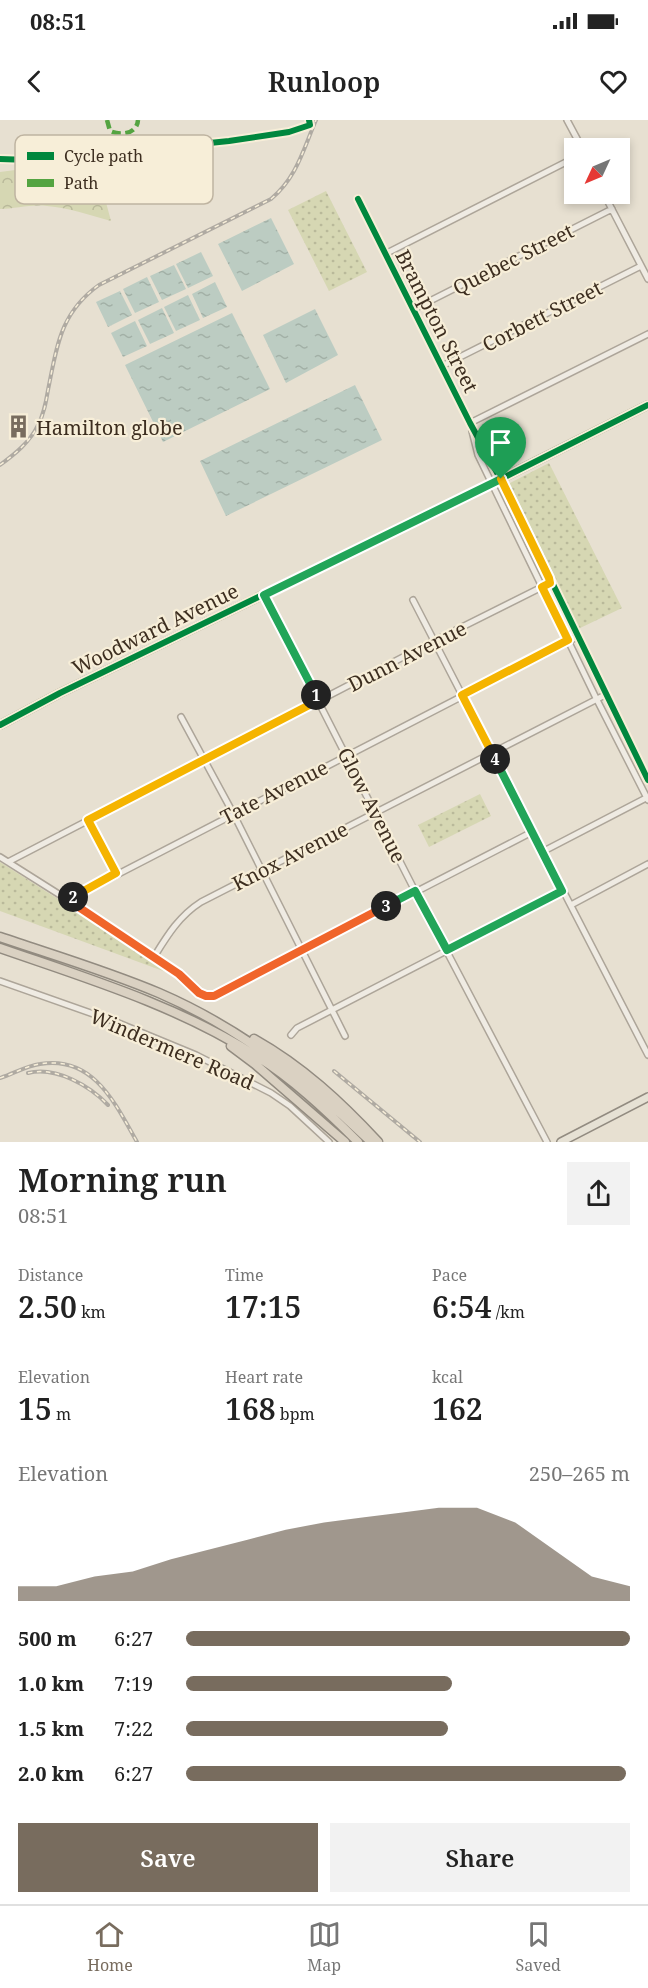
<!DOCTYPE html>
<html lang="en">
<head>
<meta charset="utf-8">
<style>
  :root { --surface:#fff; --page:#f2f2f2; --text:#222; --muted:#767676; --line:#e0e0e0; --accent:#786c5e }
  body { margin:0; font-family:"Noto Serif",serif; background:var(--page); color:var(--text); height:100vh; display:flex; flex-direction:column; font-size:22px; white-space:nowrap }
  * { box-sizing:border-box; margin:0 }
  p { font-size:20px; color:var(--muted) }
  .icon { flex:none; width:33px; height:33px; fill:none; stroke:currentColor; stroke-width:2; stroke-linecap:round; stroke-linejoin:round }
  .map { position:relative; height:1022px; overflow:hidden }
  .details { display:flex; flex-direction:column; background:var(--surface); flex:1 }
  .details>* { flex:none }
  .needle { width:39px; rotate:226deg }
  .buttons { position:absolute; left:564px; top:18px; display:grid; gap:12px }
  .buttons a { display:grid; place-items:center; width:66px; height:66px; border-radius:0px; background:var(--surface); box-shadow:0 3px 9px #0003; font-size:30px }
  .pin { position:absolute; display:grid; place-items:center; width:51px; height:51px; color:#fff; margin:-62px -26px; border-radius:50% 50% 50% 0; rotate:-45deg; box-shadow:0 0 6px #0007 }
  .pin .icon { rotate:45deg }
  .km { position:absolute; width:30px; height:30px; margin:-15px; border-radius:50%; background:#222; color:#fff; font-size:16px; line-height:30px; text-align:center }
  .round { display:grid; place-items:center; flex:none; width:63px; height:63px; border-radius:0px; background:var(--page) }
  .summary { display:flex; align-items:center; justify-content:space-between; height:102px; padding:0 18px }
  h1 { font-size:33px; font-weight:600; line-height:45px }
  .metrics { display:grid; grid-template-columns:repeat(3,1fr); gap:9px; height:102px; padding:6px 18px }
  .metrics div { display:grid; align-content:center }
  .metrics b { font-size:30px; font-weight:600 }
  .metrics small { font-size:16px; font-weight:400 }
  .metrics p { font-size:16px }
  .chart { height:168px; padding:12px 18px }
  .chart p { display:flex; justify-content:space-between }
  .chart svg { width:100%; height:108px; margin-top:6px; fill:var(--accent); opacity:.7 }
  .button { display:flex; gap:12px; margin-top:auto; padding:12px 18px }
  .button a { flex:1; height:69px; border-radius:0px; background:var(--accent); color:#fff; font-size:24px; font-weight:600; line-height:69px; text-align:center }
  .button a+a { background:var(--page); color:var(--text) }
  ul { padding:0 18px; list-style:none; font-size:20px }
  li { display:grid; grid-template-columns:96px 72px 1fr; align-items:center; height:45px }
  li i { height:15px; border-radius:8px; background:var(--accent) }
  .status { display:flex; justify-content:space-between; align-items:center; height:42px; padding:0 30px; background:var(--surface); direction:ltr }
  .status svg { height:16px; fill:currentColor }
  header { display:flex; justify-content:space-between; align-items:center; height:78px; padding:0 18px; background:var(--surface); font-size:27px; font-weight:600 }
  .menu { display:flex; justify-content:space-around; align-items:center; height:84px; border-top:2px solid var(--line); background:var(--surface); font-size:16px; color:var(--muted) }
  .menu a { display:grid; justify-items:center; gap:3px }
  .menu .active { color:var(--accent) }
  .map>svg:first-child { display:block }
</style>
</head>
<body>
<div class="status"><b>08:51</b><svg viewBox="0 0 49 12"><path d="M0 12V9h3v3zM5 12V6h3v6zM10 12V3h3v9zM15 12V0h3v12zM26 1h20v11H26zM47 4h2v5h-2z"/></svg></div>
<header><svg class="icon" aria-label="back" viewBox="0 0 24 24"><path d="M15 5l-7 7 7 7"/></svg>Runloop<svg class="icon" aria-label="heart" viewBox="0 0 24 24"><path d="M12 20l-8-8c-3-5 5-10 8-4 3-6 11-1 8 4z"/></svg></header>
<div class="map">
<svg width="648" height="1022" viewBox="0 0 648 1022">
  <defs>
    <pattern id="forest-crowns" width="20" height="18" patternUnits="userSpaceOnUse" patternTransform="scale(1.5)"><rect width="20" height="18" fill="#d6d7b3"/><path d="M2 6a3 3 0 1 1 6 0M12 15a3 3 0 1 1 6 0" fill="none" stroke="#b9b99a"/></pattern>
    <pattern id="park-dots" width="8" height="8" patternUnits="userSpaceOnUse" patternTransform="scale(1.5)"><rect width="8" height="8" fill="#d6d7b3"/><path d="M2 2h.1M6 6h.1" fill="none" stroke="#b9b99a" stroke-width="1.8" stroke-linecap="round"/></pattern>
    <pattern id="water-ripples" width="26" height="14" patternUnits="userSpaceOnUse" patternTransform="scale(1.5)"><rect width="26" height="14" fill="#bcccc2"/><path d="M2 4q2-2 4 0t4 0M15 11q2-2 4 0t4 0" fill="none" stroke="#a2b0a6"/></pattern>
  </defs>
  <rect width="100%" height="100%" fill="#e7e0d1"/>
  <path fill="url(#forest-crowns)" d="M61,44L75,46L87,67L104,75L111,101C90,95 69,88 47,86C31,84 15,89 0,89V52Z"/>
  <path fill="url(#park-dots)" d="M326,71L367,152L329,171L288,90Z
    M549,343L622,488L578,509L508,367L510,363Z
    M480,674L491,696L429,727L418,705Z
    M0,742L174,853V855L0,791Z"/>
  <path fill="url(#water-ripples)" d="M271,98L294,144L242,171L218,124Z
    M201,132L213,156L188,168L176,144Z
    M174,145L186,169L162,180L150,156Z
    M147,157L159,182L135,193L123,169Z
    M215,162L227,187L203,198L192,174Z
    M120,171L132,195L108,207L96,182Z
    M188,175L200,200L176,211L164,187Z
    M162,188L174,213L150,224L138,200Z
    M315,189L338,235L286,263L263,215Z
    M232,193L270,269L163,322L125,245Z
    M135,201L147,226L123,237L111,213Z
    M355,265L382,320L226,396L200,341Z"/>
  <g fill="none" stroke-linecap="round" stroke-linejoin="round">
    <defs>
      <path id="minor" d="M567,0L582,28
        M604,74L648,159
        M358,79L470,303L513,382L648,660
        M385,134L574,38
        M414,189L612,89
        M442,246L641,146
        M470,303L648,214
        M472,311L478,335L596,578L648,680
        M264,475L415,771L547,1022
        M413,480L648,935
        M181,597L233,693L345,916
        M89,700L116,753
        M542,732L648,677
        M0,737L68,780L179,854L199,873L206,876H214L532,712
        M8,742L434,521L550,463
        M68,780L577,517
        M571,785L648,744
        M154,837C167,816 179,796 201,782L605,575
        M0,861L116,902L196,935L271,973L290,986L329,1022
        M291,915L297,908L562,771"/>
      <path id="major" d="M0,605L60,573L459,380L648,285
        M561,1022L648,977"/>
      <path id="highway" d="M0,817C53,835 107,851 159,873C240,908 308,961 371,1022
        M0,828C86,858 176,885 253,934C292,958 326,990 358,1022
        M254,919C302,946 341,982 378,1022
        M231,926L255,944L345,1022"/>
    </defs>
    <use href="#minor" stroke="#ada599" stroke-width="8"/>
    <use href="#major" stroke="#928b80" stroke-width="10"/>
    <use href="#highway" stroke="#928b80" stroke-width="11"/>
    <use href="#minor" stroke="#efebe3" stroke-width="5"/>
    <use href="#major" stroke="#e6e1d4" stroke-width="7"/>
    <use href="#highway" stroke="#dad1c2" stroke-width="8"/>
    <defs>
      <path id="rail" d="M0,345C15,334 30,322 38,305C44,294 46,282 48,270C57,226 60,193 99,165L271,79C297,57 303,30 316,0
        M334,951L420,1022
        M28,953C56,946 90,966 108,985
        M0,958C13,954 26,946 40,944C93,935 115,983 137,1022"/>
    </defs>
    <use href="#rail" stroke="#afaaa2" stroke-width="4"/>
    <use href="#rail" stroke="#f7eed8" stroke-width="1.5" stroke-dasharray="4.5" stroke-linecap="butt"/>
    <path stroke="#54a441" stroke-width="4.5" stroke-dasharray="9 4.5" stroke-linecap="butt" d="M107,0L110,11C121,16 137,14 138,0"/>
    <defs>
      <path id="cycleway" d="M0,39L89,42L151,29L229,21L289,12L310,5L309,0
        M358,79L470,303L513,382L648,660
        M501,359L648,285
        M0,605L60,573L492,364"/>
    </defs>
    <use href="#cycleway" stroke="#f7eed8" stroke-width="10"/>
    <use href="#cycleway" stroke="#00873e" stroke-width="6"/>
  </g>
  <g fill="none" stroke-linecap="round" stroke-linejoin="round">
    <defs>
      <path id="split-1" d="M316,575L264,475L501,359"/>
      <path id="split-2" d="M73,777L116,753L88,700L319,580L316,575"/>
      <path id="split-3" d="M73,777L68,780L179,854L199,873L206,876H214L386,786"/>
      <path id="split-4" d="M386,786L415,771L447,830L562,771L495,639"/>
      <path id="split-5" d="M495,639L462,575L568,520L542,467L550,463L549,458L501,359"/>
    </defs>
    <use href="#split-1" stroke="#fff" stroke-width="12"/>
    <use href="#split-2" stroke="#fff" stroke-width="12"/>
    <use href="#split-3" stroke="#fff" stroke-width="12"/>
    <use href="#split-4" stroke="#fff" stroke-width="12"/>
    <use href="#split-5" stroke="#fff" stroke-width="12"/>
    <use href="#split-1" stroke="#22a559" stroke-width="8"/>
    <use href="#split-2" stroke="#f5b400" stroke-width="8"/>
    <use href="#split-3" stroke="#f0652b" stroke-width="8"/>
    <use href="#split-4" stroke="#22a559" stroke-width="8"/>
    <use href="#split-5" stroke="#f5b400" stroke-width="8"/>
  </g>
  <defs>
    <symbol id="building-bare" viewBox="-9 -9 18 18"><path d="M-4-6H4V6H1V3H-1V6H-4ZM-2.5-4.3h1.7v1.8h-1.7ZM.8-4.3h1.7v1.8H.8ZM-2.5-1h1.7V.8h-1.7ZM.8-1h1.7V.8H.8Z" fill="#786c5e" stroke="#f7eed8" stroke-width="2.5" paint-order="stroke"/></symbol>
  </defs>
  <g fill-rule="evenodd">
    <use href="#building-bare" x="2" y="290" width="33" height="33"/>
  </g>
  <g text-anchor="middle" dominant-baseline="central" stroke-width="4.5" stroke-linejoin="round" paint-order="stroke">
    <g font-size="20" fill="#3d2e20" stroke="#f7eed8">
      <text transform="translate(513 139) rotate(-27)">Quebec Street</text>
      <text transform="translate(542 196) rotate(-27)">Corbett Street</text>
      <text transform="translate(437 201) rotate(63)">Brampton Street</text>
      <text transform="translate(155 509) rotate(-26)">Woodward Avenue</text>
      <text transform="translate(407 536) rotate(-27)">Dunn Avenue</text>
      <text transform="translate(274 672) rotate(-27)">Tate Avenue</text>
      <text transform="translate(372 685) rotate(63)">Glow Avenue</text>
      <text transform="translate(290 736) rotate(-27)">Knox Avenue</text>
      <text transform="translate(172 929) rotate(23)">Windermere Road</text>
    </g>
    <g font-size="20" fill="#3d2e20" stroke="#f7eed8" text-anchor="start">
      <text x="36" y="307">Hamilton globe</text>
    </g>
  </g>
  <rect x="15" y="15" width="198" height="69" rx="9" fill="#f7eed8" stroke="#bfb4a1" stroke-width="1.5"/>
  <rect x="27" y="32" width="27" height="8" fill="#00873e"/>
  <rect x="27" y="59" width="27" height="8" fill="#54a441"/>
  <g font-size="16" fill="#3d2e20">
    <text x="64" y="42">Cycle path</text>
    <text x="64" y="69">Path</text>
  </g>
</svg>
<div class="buttons">
<a><svg class="needle" viewBox="-14 -14 28 28"><path d="M0-13l5 13h-10z" fill="#e53935"/><path d="M0 13l5-13h-10z" fill="#767676"/></svg></a>
</div>
<div class="pin" style="left:501px;top:359px;background:#1e9e55"><svg class="icon" aria-label="arrive" viewBox="0 0 24 24"><path d="M6 21V4h12l-3 4 3 4H6"/></svg></div>
<b class="km" style="left:316px;top:575px">1</b>
<b class="km" style="left:73px;top:777px">2</b>
<b class="km" style="left:386px;top:786px">3</b>
<b class="km" style="left:495px;top:639px">4</b>
</div>
<section class="details">
<div class="summary"><div><h1>Morning run</h1><p>08:51</p></div><a class="round"><svg class="icon" aria-label="share" viewBox="0 0 24 24"><path d="M12 15V3M7 8l5-5 5 5M5 13v7h14v-7"/></svg></a></div>
<div class="metrics">
<div><p>Distance</p><b>2.50<small> km</small></b></div>
<div><p>Time</p><b>17:15</b></div>
<div><p>Pace</p><b>6:54<small> /km</small></b></div>
</div>
<div class="metrics">
<div><p>Elevation</p><b>15<small> m</small></b></div>
<div><p>Heart rate</p><b>168<small> bpm</small></b></div>
<div><p>kcal</p><b>162</b></div>
</div>
<div class="chart"><p><span>Elevation</span>250–265 m</p>
<svg viewBox="0 0 160 44" preserveAspectRatio="none"><path d="M0 44V38L10 38L20 34L30 32L40 27L50 23L60 19L70 15L80 12L90 10L100 8L110 6L120 6L130 12L140 23L150 34L160 38V44z"/></svg>
</div>
<ul>
<li><b>500 m</b>6:27<i style="width:100%"></i></li>
<li><b>1.0 km</b>7:19<i style="width:60%"></i></li>
<li><b>1.5 km</b>7:22<i style="width:59%"></i></li>
<li><b>2.0 km</b>6:27<i style="width:99%"></i></li>
</ul>
<div class="button"><a>Save</a><a>Share</a></div>
</section>
<nav class="menu">
<a class="active"><svg class="icon" aria-label="home" viewBox="0 0 24 24"><path d="M3 11l9-7 9 7M6 9v11h12V9"/></svg>Home</a>
<a><svg class="icon" aria-label="map" viewBox="0 0 24 24"><path d="M3 6l6-2 6 2 6-2v14l-6 2-6-2-6 2zM9 4v14M15 6v14"/></svg>Map</a>
<a><svg class="icon" aria-label="saved" viewBox="0 0 24 24"><path d="M7 4h10v16l-5-4-5 4z"/></svg>Saved</a>
</nav>
</body>
</html>
